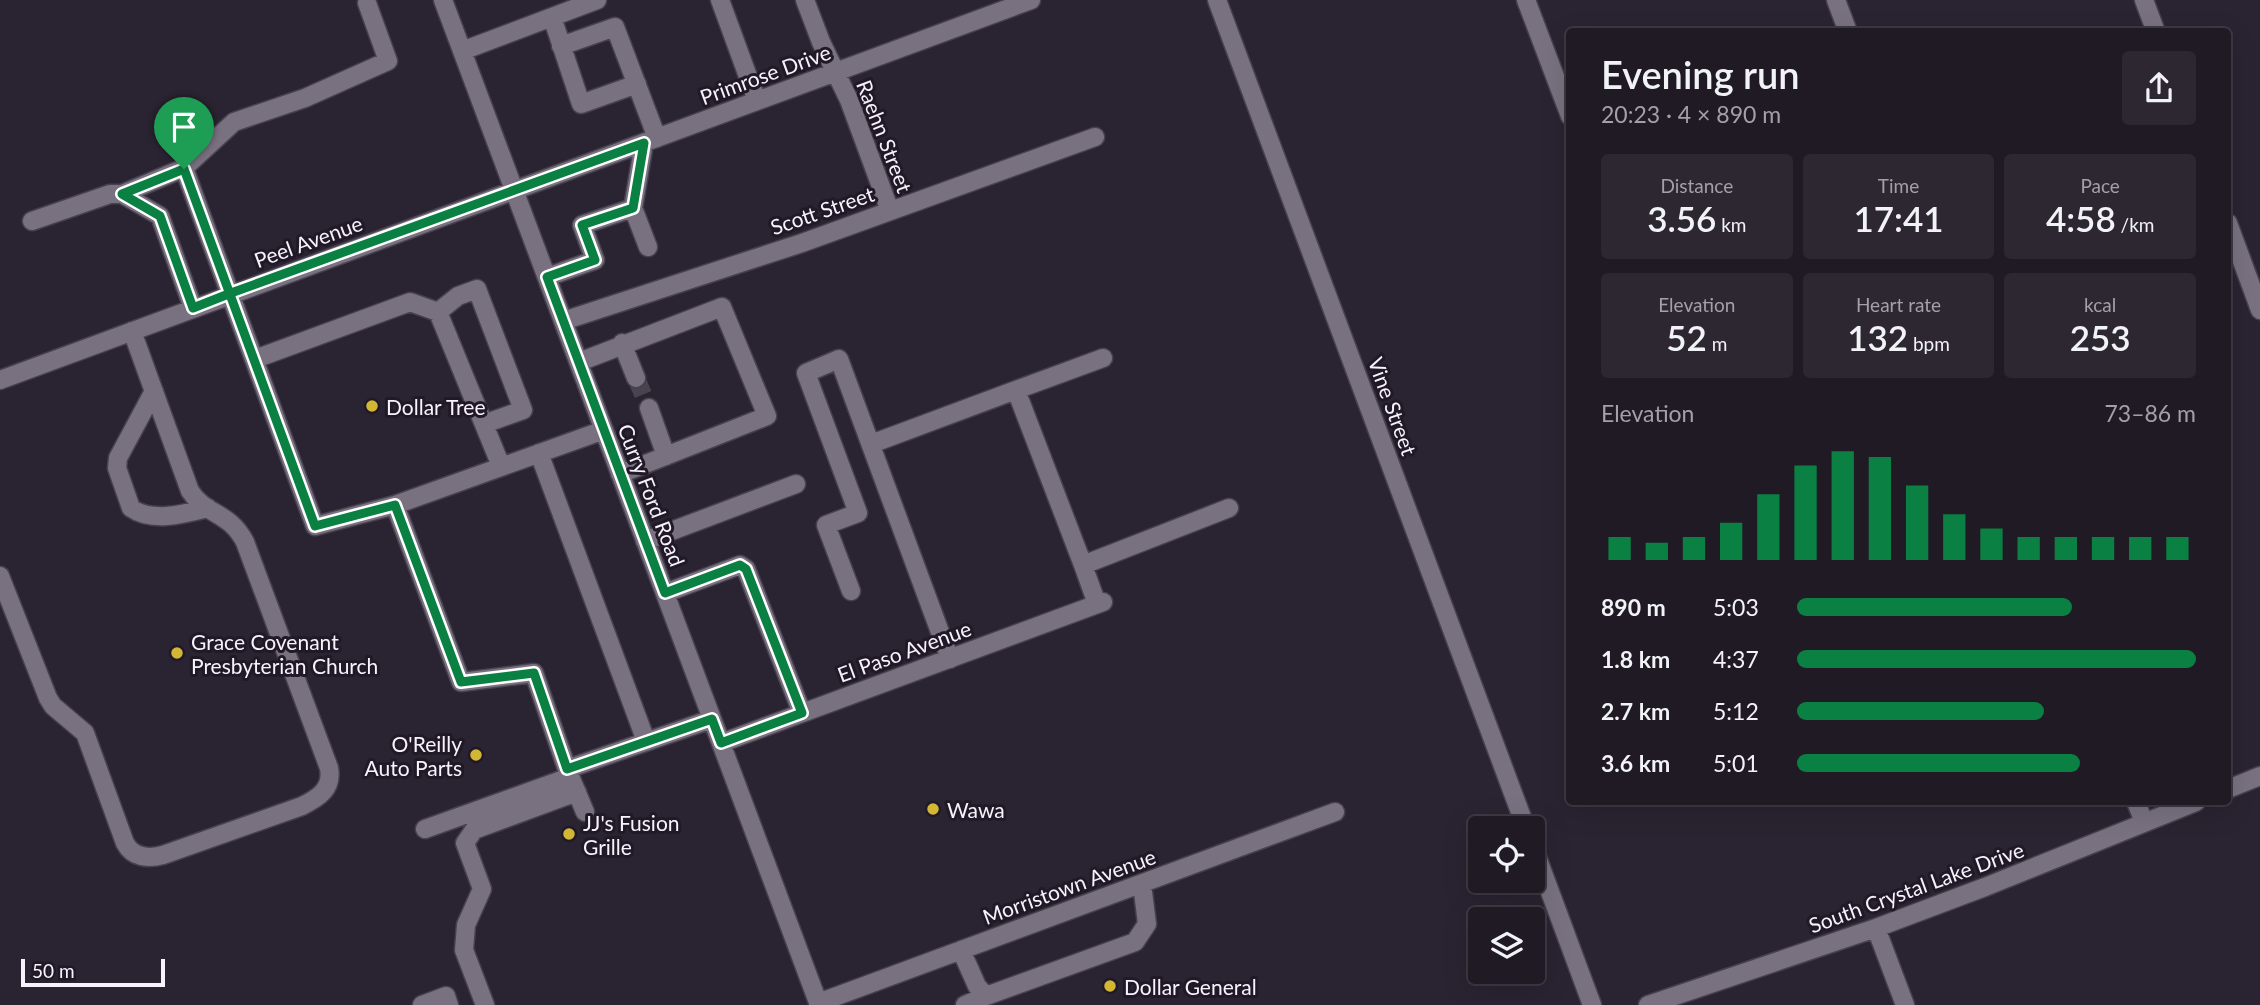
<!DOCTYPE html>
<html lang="en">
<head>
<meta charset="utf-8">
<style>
  :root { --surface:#201a25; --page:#2d2732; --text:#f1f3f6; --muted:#a2a1a7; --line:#3d3842; --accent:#0b8043 }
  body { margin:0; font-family:Lato,sans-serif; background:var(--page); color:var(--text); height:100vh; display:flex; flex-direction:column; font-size:26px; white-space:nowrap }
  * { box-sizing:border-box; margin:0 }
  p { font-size:23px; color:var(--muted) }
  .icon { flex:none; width:38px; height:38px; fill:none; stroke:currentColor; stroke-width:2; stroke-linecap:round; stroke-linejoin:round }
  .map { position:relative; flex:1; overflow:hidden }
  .panel { position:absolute; left:1566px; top:28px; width:665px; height:777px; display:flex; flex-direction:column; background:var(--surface); border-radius:7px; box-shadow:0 7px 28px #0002,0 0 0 2px var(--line) }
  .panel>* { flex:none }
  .tools { position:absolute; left:1468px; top:816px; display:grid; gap:14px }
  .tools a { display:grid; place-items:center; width:77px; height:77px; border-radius:7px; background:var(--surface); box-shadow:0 7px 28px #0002,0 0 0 2px var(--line); font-size:35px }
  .scale { position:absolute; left:21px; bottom:18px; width:144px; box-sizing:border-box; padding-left:7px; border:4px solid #f7f2fb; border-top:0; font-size:19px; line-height:24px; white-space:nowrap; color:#f7f2fb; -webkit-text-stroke:5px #211927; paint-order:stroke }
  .pin { position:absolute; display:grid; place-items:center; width:60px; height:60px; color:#fff; margin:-72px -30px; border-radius:50% 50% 50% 0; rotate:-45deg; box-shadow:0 0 7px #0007 }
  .pin .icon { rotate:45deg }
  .round { display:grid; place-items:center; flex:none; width:74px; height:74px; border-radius:7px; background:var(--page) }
  .summary { display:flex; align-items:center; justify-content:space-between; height:119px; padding:0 35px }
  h1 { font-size:38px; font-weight:600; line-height:52px }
  .metrics { display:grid; grid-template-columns:repeat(3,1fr); gap:10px; height:119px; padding:7px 35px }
  .metrics div { display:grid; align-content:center; border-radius:7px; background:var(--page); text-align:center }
  .metrics b { font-size:35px; font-weight:600 }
  .metrics small { font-size:19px; font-weight:400 }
  .metrics p { font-size:19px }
  .chart { height:196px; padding:14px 35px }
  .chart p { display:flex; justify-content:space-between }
  .chart svg { width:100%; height:126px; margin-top:7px; stroke:var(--accent); stroke-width:6 }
  ul { padding:0 35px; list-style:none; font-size:23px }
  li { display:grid; grid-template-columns:112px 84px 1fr; align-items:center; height:52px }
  li i { height:18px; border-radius:9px; background:var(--accent) }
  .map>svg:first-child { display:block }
</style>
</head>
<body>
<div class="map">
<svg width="2260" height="1005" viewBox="0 0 2260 1005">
  <rect width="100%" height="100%" fill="#2a2331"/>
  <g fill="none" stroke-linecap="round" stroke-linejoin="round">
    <path stroke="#49424f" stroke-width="18" stroke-dasharray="18 9" stroke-linecap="butt" d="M636,378L649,408"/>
    <defs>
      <path id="minor" d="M443,0L819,1005
        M720,0L757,101
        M805,0L821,42L849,100L890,211
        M1217,0L1526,828
        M1526,0L1570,116
        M1836,0L1848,32
        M2144,0L2156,32
        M552,17L581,104L637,84
        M561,46L615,27L657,138
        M462,51L597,0
        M184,168L315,526L395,505L604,430
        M122,194L160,216L193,308
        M633,208L648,247
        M32,221L110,194H122L184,168L234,122L305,98L388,61L367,3
        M2228,223L2260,310
        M547,277L595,260L582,225L633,208L644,143
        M438,312L458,296L477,289L523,410L484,424
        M563,321L802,243L1095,137
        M622,343L636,378
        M255,359L410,302L438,312L501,466
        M579,362L722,307L767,416L620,474
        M0,380L1031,0
        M154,391L118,458L117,468L131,508C152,523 184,514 208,508
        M649,408L666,456
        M871,444L1016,390
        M539,453L646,741
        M395,505L461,682L534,673L567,769L585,812
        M645,541L796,484
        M1083,565L1016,390L1103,358
        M0,576L48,698L53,706L85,733L125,843C133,858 148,859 163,855L302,806C318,798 333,789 329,768L245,542C229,511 206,516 190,491L132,331
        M851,591L826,525L858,513L806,373L839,359L950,659
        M665,593L740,565L746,569L802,713
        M1097,604L1083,565L1229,508
        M721,743L1103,602
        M567,769L712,719
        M2228,789L2260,776
        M2136,802L2144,822
        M425,829L570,777
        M1533,846L1592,1005
        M1876,928L1905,1005
        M961,950L977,986L986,996L1135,942L1147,924L1142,884
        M818,1003L1335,812
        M422,1005L446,996L449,1005
        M485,1005L464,950L466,925L482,889L465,843L474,830L577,792
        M965,1005L986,996
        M1648,1005L1876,928L1985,887L2196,802"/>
    </defs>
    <use href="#minor" stroke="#47404d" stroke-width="21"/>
    <use href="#minor" stroke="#797180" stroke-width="18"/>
  </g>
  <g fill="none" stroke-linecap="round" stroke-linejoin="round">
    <defs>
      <path id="route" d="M184,169L315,526L395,505L461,682L534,673L567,769L712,719L721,743L802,713L746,569L740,565L665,593L547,277L595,260L582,225L633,208L644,143L231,293L193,308L160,216L122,194L184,169"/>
    </defs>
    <use href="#route" stroke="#fff" stroke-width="14"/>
    <use href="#route" stroke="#0b8043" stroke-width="9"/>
  </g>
  <g fill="#d4b635" stroke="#211927" stroke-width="2.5">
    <circle cx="372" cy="406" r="7"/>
    <circle cx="177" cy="653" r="7"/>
    <circle cx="476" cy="755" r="7"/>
    <circle cx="933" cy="809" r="7"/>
    <circle cx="569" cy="834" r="7"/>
    <circle cx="1110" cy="986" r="7"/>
  </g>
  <g text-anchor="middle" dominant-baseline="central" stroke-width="6" stroke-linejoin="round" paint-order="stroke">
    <g font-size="21" fill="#f7f2fb" stroke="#211927">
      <text transform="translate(765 74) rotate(-20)">Primrose Drive</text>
      <text transform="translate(885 136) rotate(69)">Raehn Street</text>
      <text transform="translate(822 210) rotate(-19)">Scott Street</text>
      <text transform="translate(308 241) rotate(-20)">Peel Avenue</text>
      <text transform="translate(1393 406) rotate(70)">Vine Street</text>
      <text transform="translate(652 495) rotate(69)">Curry Ford Road</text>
      <text transform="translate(904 651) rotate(-20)">El Paso Avenue</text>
      <text transform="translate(1069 886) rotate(-20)">Morristown Avenue</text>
      <text transform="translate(1916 887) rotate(-20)">South Crystal Lake Drive</text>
    </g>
    <g font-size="21" fill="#f7f2fb" stroke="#211927" text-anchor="start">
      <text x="386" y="406">Dollar Tree</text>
      <text x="191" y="641">Grace Covenant<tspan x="191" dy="24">Presbyterian Church</tspan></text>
      <text x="462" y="743" text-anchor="end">O'Reilly<tspan x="462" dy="24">Auto Parts</tspan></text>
      <text x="947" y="809">Wawa</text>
      <text x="583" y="822">JJ's Fusion<tspan x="583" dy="24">Grille</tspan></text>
      <text x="1124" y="986">Dollar General</text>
    </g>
  </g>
</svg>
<div class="tools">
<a><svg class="icon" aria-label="locate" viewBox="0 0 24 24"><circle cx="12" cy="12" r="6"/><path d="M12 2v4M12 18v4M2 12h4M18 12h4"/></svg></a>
<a><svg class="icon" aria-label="layers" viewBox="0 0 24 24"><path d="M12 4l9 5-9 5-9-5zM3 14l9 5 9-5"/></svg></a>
</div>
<div class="scale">50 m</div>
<div class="pin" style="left:184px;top:169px;background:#1e9e55"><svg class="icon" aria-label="arrive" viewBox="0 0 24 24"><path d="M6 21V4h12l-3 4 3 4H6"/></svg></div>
<section class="panel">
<div class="summary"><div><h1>Evening run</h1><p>20:23 · 4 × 890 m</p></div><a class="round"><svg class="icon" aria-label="share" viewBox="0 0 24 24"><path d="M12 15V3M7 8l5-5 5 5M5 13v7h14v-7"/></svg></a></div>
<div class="metrics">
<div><p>Distance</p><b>3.56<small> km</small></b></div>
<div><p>Time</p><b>17:41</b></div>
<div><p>Pace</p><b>4:58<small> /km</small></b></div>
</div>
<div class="metrics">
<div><p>Elevation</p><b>52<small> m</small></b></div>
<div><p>Heart rate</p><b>132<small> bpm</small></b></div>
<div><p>kcal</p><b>253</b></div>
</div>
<div class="chart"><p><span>Elevation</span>73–86 m</p>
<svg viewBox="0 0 160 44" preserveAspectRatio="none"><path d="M5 44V36M15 44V38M25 44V36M35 44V31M45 44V21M55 44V11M65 44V6M75 44V8M85 44V18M95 44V28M105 44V33M115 44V36M125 44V36M135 44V36M145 44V36M155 44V36"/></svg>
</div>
<ul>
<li><b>890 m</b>5:03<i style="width:69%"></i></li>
<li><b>1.8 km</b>4:37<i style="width:100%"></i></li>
<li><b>2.7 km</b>5:12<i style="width:62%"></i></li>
<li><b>3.6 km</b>5:01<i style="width:71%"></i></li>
</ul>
</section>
</div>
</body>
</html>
